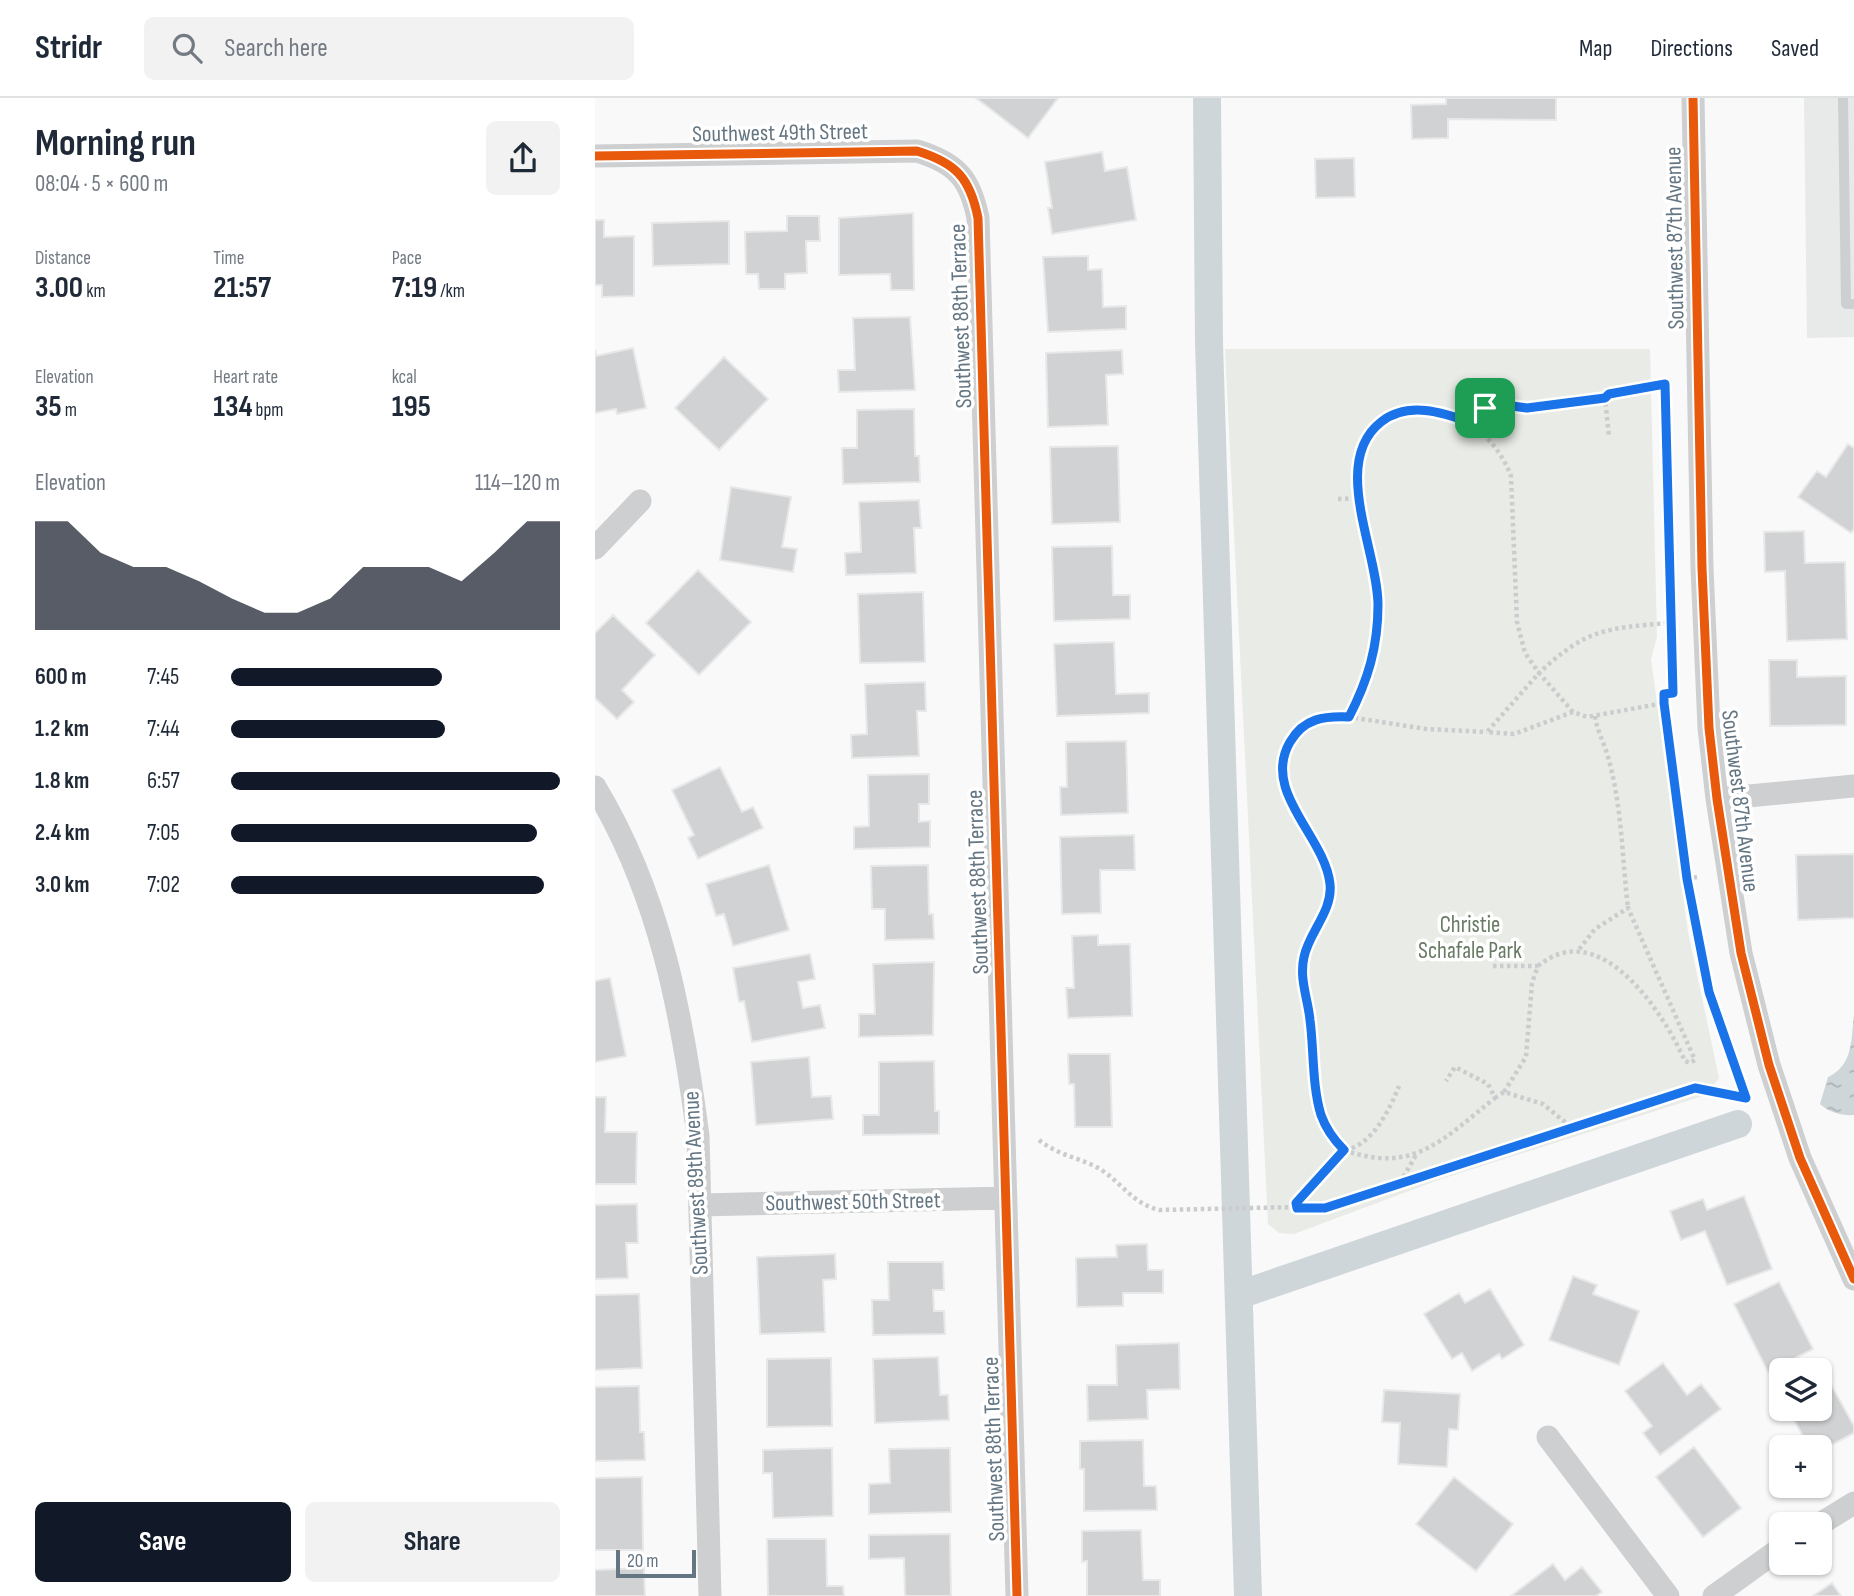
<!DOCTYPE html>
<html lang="en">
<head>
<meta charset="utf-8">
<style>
  :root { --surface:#fff; --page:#f2f2f3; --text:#1f2937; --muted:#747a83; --line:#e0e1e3; --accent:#111827 }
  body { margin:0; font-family:"Sofia Sans Condensed",sans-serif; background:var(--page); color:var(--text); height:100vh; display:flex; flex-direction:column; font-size:26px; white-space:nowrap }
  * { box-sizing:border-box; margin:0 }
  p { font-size:23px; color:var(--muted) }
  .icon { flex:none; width:38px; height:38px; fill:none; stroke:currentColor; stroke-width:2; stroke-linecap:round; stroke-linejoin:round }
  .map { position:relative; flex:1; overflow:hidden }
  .side { display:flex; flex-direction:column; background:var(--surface); width:595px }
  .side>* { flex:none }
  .controls { position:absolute; left:1174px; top:1260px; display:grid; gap:14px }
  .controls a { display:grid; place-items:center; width:63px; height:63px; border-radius:10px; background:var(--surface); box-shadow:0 2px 5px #0004; font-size:35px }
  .scale { position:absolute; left:21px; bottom:18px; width:80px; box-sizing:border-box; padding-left:7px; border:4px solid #657683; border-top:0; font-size:19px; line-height:24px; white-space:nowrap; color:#657683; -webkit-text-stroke:5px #fff; paint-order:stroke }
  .pin { position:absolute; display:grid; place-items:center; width:60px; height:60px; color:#fff; margin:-30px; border-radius:14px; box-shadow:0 4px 10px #0006 }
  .round { display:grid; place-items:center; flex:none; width:74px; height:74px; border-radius:10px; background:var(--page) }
  .summary { display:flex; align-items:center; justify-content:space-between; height:119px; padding:0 35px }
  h1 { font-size:38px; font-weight:700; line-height:52px }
  .figures { display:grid; grid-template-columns:repeat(3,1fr); gap:10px; height:119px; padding:7px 35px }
  .figures div { display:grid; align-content:center }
  .figures b { font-size:30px; font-weight:700 }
  .figures small { font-size:19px; font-weight:400 }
  .figures p { font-size:19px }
  .chart { height:196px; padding:14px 35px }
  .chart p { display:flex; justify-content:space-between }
  .chart svg { width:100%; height:126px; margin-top:7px; fill:var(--accent); opacity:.7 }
  .primary-button { display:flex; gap:14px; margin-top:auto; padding:14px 35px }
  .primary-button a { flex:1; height:80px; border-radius:10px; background:var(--accent); color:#fff; font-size:28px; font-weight:700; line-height:80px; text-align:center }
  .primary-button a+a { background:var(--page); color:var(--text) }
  ul { padding:0 35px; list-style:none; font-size:23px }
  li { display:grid; grid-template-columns:112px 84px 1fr; align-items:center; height:52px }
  li i { height:18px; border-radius:9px; background:var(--accent) }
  header { display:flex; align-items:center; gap:42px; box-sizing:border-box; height:98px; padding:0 35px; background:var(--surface); border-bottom:2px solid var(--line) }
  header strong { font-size:33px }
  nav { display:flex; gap:38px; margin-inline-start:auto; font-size:24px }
  .search { width:490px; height:63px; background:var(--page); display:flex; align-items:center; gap:18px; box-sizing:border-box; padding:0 24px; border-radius:10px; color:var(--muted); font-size:26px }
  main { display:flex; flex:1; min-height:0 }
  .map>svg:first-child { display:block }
</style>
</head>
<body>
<header>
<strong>Stridr</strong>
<div class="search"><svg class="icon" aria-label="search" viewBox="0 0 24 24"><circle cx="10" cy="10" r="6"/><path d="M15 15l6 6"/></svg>Search here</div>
<nav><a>Map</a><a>Directions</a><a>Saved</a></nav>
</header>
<main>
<section class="side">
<div class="summary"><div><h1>Morning run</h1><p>08:04 · 5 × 600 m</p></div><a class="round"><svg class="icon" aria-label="share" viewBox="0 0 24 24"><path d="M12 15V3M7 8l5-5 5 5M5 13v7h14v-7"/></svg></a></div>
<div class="figures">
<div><p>Distance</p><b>3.00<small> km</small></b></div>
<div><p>Time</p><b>21:57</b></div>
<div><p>Pace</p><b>7:19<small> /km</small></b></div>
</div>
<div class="figures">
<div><p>Elevation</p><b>35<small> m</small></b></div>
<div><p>Heart rate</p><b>134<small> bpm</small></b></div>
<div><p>kcal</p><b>195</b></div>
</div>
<div class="chart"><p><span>Elevation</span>114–120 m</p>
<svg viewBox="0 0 160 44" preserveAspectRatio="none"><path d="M0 44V6L10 6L20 17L30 22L40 22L50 27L60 33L70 38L80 38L90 33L100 22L110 22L120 22L130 27L140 17L150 6L160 6V44z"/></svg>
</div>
<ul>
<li><b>600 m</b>7:45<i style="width:64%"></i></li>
<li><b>1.2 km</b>7:44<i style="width:65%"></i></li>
<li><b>1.8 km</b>6:57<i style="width:100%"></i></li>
<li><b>2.4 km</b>7:05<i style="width:93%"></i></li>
<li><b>3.0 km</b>7:02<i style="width:95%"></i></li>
</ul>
<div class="primary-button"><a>Save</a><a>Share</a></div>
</section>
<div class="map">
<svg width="1259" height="1498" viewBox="0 0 1259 1498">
  <defs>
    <pattern id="water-ripples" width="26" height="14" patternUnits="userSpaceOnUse" patternTransform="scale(1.75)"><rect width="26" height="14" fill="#ced6d9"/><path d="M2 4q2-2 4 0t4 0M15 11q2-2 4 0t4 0" fill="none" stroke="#abb2b5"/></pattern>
  </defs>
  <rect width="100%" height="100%" fill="#f9f9f9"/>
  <path fill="#e8e9e9" d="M1209,0H1259V239L1212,240Z"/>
  <path fill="#e8ebe6" d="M630,251H1055L1062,539L1056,561L1093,834L1124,980L1111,997L846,1081L699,1136L684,1135L673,1126Z"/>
  <path fill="url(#water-ripples)" d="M1259,916V1017C1247,1018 1233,1014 1225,1006L1233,979C1259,967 1256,940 1259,916Z"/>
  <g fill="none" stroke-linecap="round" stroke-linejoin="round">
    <path stroke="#ced6d9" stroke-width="28" d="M612,0L614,245L653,1498
      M644,1197L1143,1026"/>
  </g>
  <path fill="#d0d2d3" stroke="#e8e8e8" stroke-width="2" d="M381,0H463L433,40Z
    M851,0H961V22L853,21V40L817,41L816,7L851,6Z
    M507,54L510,73L532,69L541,122L457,136L453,110H457L450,64Z
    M759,60L760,99L721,100L720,61Z
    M318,115L319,192H296L295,176L244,177V120Z
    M192,118H224L225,143H211L212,175L190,176V191H164L163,176H151L150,134L192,133Z
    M0,122H9V139L39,138V198L7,199V187H0Z
    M134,123V166L58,168L57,125Z
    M493,158V172L507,171L508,209L531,208V231L453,234L448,159Z
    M315,219L320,292L244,294L243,272H260L258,220Z
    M38,250L51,310L22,316L21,311L0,315V252L1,258Z
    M527,252L528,276L511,277L513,327L453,329L451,255Z
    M129,259L173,301L124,352L80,310Z
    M319,311L320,358H324L325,384L248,386L247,350H262V312Z
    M1253,346L1259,350V431L1256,435L1203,399L1222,373L1231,379Z
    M523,348L525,424L457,426L455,349Z
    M136,389L196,399L187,449L202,451L198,474L125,462Z
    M324,402L326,430H319L321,475L251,477L250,455L266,454L264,404Z
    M1209,433L1210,465L1250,464L1252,541L1192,543L1190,473L1170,474L1169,434Z
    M517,448L518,497H535V521L459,523L457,449Z
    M103,472L156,524L104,577L51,525Z
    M328,494L330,564L265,565L263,496Z
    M18,517L60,557L27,592L39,604L22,621L0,600V535Z
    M519,544L521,596L554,595V615L462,618L459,546Z
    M1174,562H1202V579L1251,578V627L1175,628Z
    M330,584L331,613H322L324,658L257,660L256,637L272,636L270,586Z
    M531,643L533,715L466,717L465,689H472L471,644Z
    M125,669L147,714L158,709L168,730L103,761L93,740L99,737L77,692Z
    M334,676V706H324V724L335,723V749L259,751V729L274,728L273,677Z
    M539,737L540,772H505L506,815L467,816L465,739Z
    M1259,756V820L1203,822L1201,757Z
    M174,767L194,832L138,848L129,816L121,818L111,786Z
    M333,767L334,816H338L339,841L290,842V811H277L276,768Z
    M503,837V847L535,846L537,918L473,920L471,890H479L477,838Z
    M215,856L220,881L203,884L208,910L225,907L230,930L157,944L149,903L144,904L138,870Z
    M339,864L338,937L264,939V916H280L278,866Z
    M15,880L31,958L0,964V883Z
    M473,956H515L517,1029H480L479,986H474Z
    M214,959L217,999L236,998L238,1021L161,1027L156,964Z
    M339,963L340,1013H344V1036L268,1037V1017H284V964Z
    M0,999H11L10,1034H42L41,1086H0Z
    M1149,1098L1177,1171L1132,1187L1110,1133L1086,1142L1075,1113L1108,1101L1112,1112Z
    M42,1106L43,1145H31L33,1180L0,1181V1107Z
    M552,1146L553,1172H568V1195H528V1208L482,1209L481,1160L522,1159L521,1147Z
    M240,1156L241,1181L228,1182L230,1234L165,1236L162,1159Z
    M293,1164H348L349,1192H338L339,1213H349L350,1236L278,1237L277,1202H294Z
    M978,1178L1002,1187L998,1196L1044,1213L1024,1267L954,1242Z
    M1184,1184L1218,1251L1173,1274L1139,1206Z
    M895,1191L929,1247L907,1261L904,1256L877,1273L867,1255L857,1261L829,1216L864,1195L870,1205Z
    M44,1196L47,1270L0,1272V1197Z
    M584,1245L585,1291L552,1292L553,1321L493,1323L492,1287H522L521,1247Z
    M343,1259L345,1297H353L354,1322L280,1325L278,1261Z
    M236,1260L237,1328L172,1329V1261Z
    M1068,1265L1092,1297L1106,1286L1126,1311L1065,1357L1048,1335L1057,1328L1030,1293Z
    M1224,1265L1259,1328V1335L1225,1353V1349H1214L1193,1311H1225V1272H1210Z
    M44,1288L45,1334H49L50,1362L0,1363V1289Z
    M789,1292L865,1296L863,1332L854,1331L852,1369L803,1366L805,1325L787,1324Z
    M548,1342L549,1388H561L562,1412L489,1413V1371H485V1343Z
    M1099,1349L1146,1410L1108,1439L1061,1379Z
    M237,1350L238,1418L178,1420L177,1375H168V1352Z
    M355,1350L356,1414L274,1416V1386L295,1385L294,1351Z
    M47,1379L48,1452H0V1380Z
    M859,1379L918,1426L881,1473L821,1426Z
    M546,1432L548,1482H565V1498H492V1463L487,1464V1433Z
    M355,1436L356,1498H310L309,1460L274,1461V1437Z
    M172,1441H231L232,1488H248L249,1498H173Z
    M958,1466L970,1482L987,1469L1007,1494L1001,1498H916Z
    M49,1470L50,1498H0V1472Z
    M1237,1485L1246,1498H1218Z"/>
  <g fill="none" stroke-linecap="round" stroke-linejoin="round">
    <path stroke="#cbcccd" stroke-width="4.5" stroke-dasharray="3.5 3.5" stroke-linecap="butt" d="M877,325L890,310L902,306L932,310L1010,300
      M764,400C782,486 797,538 754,619L831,631L892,634
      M743,401L764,400C763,386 760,366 764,352C777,307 845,301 878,327C894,339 909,359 916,378L922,524L930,555L944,575C991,531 1011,530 1074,525
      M978,614L944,575L892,634L919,636L978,614L992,619L1069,605
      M1000,618C1002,633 1009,644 1013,659C1027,707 1027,760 1033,810
      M754,619C728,618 709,620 695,644C665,694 730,739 735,786C738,813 714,834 709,859C703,887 715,920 718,948C721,971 720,995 726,1017C731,1031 739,1042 749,1052L701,1105L702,1110H730L1100,990L1151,1000L1114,894L1092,781L1069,605V596L1078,595L1070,286L1014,296L1010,300L1014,338
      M1092,781L1102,779
      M898,868H943L937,885L931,959L909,994
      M943,868C1005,817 1068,914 1090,963L1095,965L1100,962L1033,810L1000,831L982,854
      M900,1000L909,994L948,1006L976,1029
      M444,1042C465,1059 489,1060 508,1073C528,1087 540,1107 565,1112L701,1109
      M749,1052C819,1077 848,1041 900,1000L893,986L860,969L851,983
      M750,1052C777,1048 795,1011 804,988
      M805,1085L821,1057"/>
    <path stroke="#cecfd0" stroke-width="10" d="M1248,0L1251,206H1259"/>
    <path stroke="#cecfd0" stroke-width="23" d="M1098,0L1107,470L1114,630L1122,701L1146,855L1174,967L1205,1060L1259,1181
      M0,58L322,53C361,65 375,80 383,120L422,1498
      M0,450L45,403
      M0,689C65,797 87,915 103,1038L115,1498
      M1122,701L1259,688
      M105,1107L411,1100
      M953,1339L1073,1498
      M1225,1426L1259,1405
      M1119,1498L1186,1450"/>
    <defs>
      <path id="cycleway" d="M1098,0L1107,470L1114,630L1122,701L1146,855L1174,967L1205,1060L1259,1181
        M0,58L322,53C361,65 375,80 383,120L422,1498"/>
    </defs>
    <use href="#cycleway" stroke="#fff" stroke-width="13"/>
    <use href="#cycleway" stroke="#e8590c" stroke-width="9"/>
  </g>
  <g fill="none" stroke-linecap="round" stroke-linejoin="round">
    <defs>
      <path id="route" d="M1070,286L1078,595L1069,596V605L1092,781L1114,894L1151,1000L1100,990L730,1110H702L701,1105L749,1052C739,1042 731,1031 726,1017C717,988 719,952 715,922C713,901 704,881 709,859C714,834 738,813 735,786C730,738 666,694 695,644C709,620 729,618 754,619C773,582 783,549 783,507C783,453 735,364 786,324C813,303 847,314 877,325L890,310L902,306L932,310L1010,300L1014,296Z"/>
    </defs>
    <use href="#route" stroke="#fff" stroke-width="14"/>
    <use href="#route" stroke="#1a73e8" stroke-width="9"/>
  </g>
  <g text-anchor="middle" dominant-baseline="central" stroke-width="7" stroke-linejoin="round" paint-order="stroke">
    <g font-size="23" fill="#657683" stroke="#fff">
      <text transform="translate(185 35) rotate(-1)">Southwest 49th Street</text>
      <text transform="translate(1080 140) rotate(-91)">Southwest 87th Avenue</text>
      <text transform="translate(366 218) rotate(-92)">Southwest 88th Terrace</text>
      <text transform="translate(1145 703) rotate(83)">Southwest 87th Avenue</text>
      <text transform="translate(383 784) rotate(-92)">Southwest 88th Terrace</text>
      <text transform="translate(101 1085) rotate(-93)">Southwest 89th Avenue</text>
      <text transform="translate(258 1104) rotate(-1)">Southwest 50th Street</text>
      <text transform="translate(399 1351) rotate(-92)">Southwest 88th Terrace</text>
    </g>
    <g font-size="23" fill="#687a64" stroke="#fff">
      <text x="875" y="827">Christie<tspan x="875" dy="26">Schafale Park</tspan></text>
    </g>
  </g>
</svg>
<div class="controls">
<a><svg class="icon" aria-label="layers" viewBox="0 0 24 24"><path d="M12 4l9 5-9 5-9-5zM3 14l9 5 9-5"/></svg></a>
<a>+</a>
<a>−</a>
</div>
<div class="scale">20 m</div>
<div class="pin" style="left:890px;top:310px;background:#1e9e55"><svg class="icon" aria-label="arrive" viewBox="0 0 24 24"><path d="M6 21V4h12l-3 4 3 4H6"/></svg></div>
</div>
</main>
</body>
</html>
